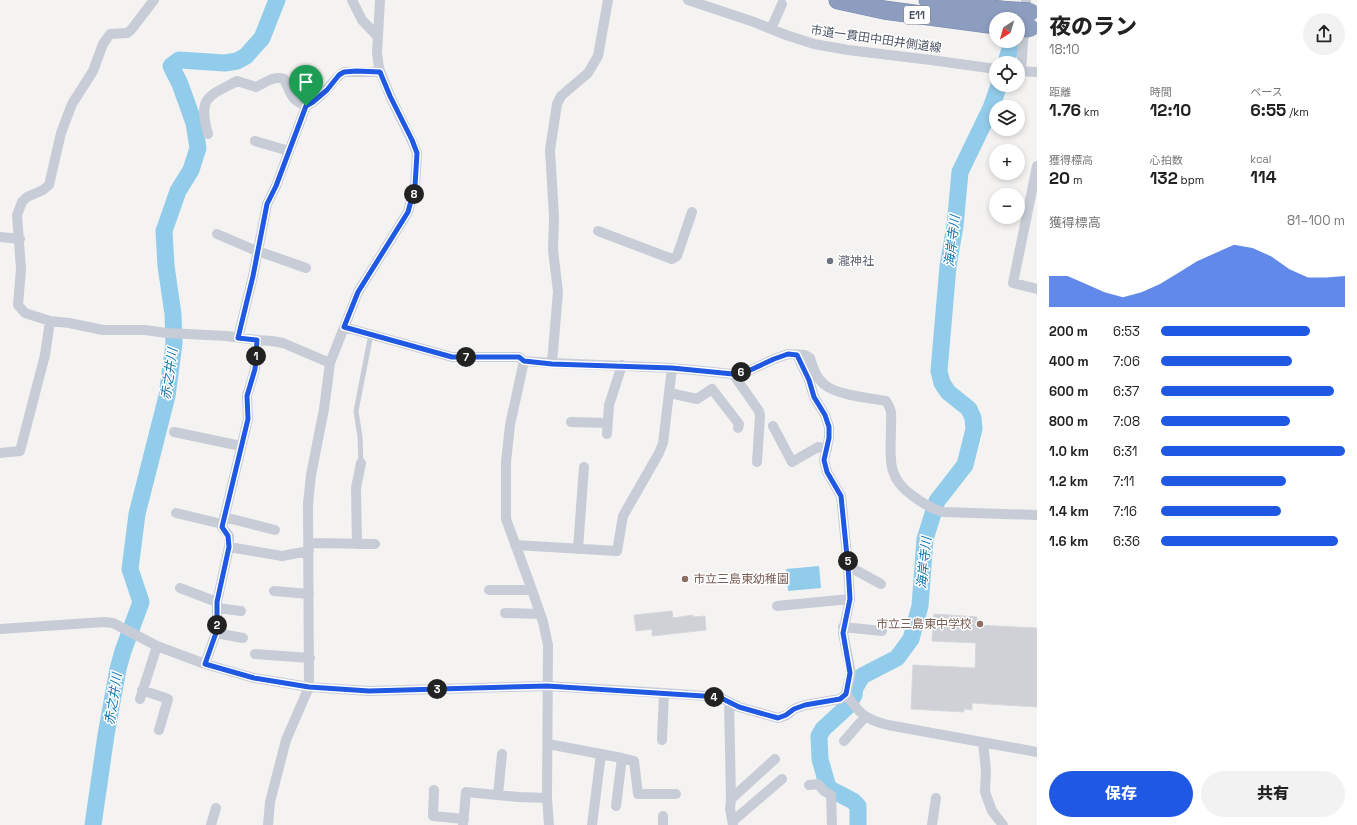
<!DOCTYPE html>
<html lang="ja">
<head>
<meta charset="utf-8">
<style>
  :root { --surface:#fff; --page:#f2f2f2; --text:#222; --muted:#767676; --accent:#1f58e2 }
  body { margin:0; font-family:"Space Grotesk","Noto Sans JP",sans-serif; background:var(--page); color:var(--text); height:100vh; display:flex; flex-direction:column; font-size:15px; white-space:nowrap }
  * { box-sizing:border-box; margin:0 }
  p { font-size:13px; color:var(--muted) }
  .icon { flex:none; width:22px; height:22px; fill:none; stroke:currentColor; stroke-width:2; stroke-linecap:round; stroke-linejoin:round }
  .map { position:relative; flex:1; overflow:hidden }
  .sheet { display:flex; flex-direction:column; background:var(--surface); width:320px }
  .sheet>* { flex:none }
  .needle { width:26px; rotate:217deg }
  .buttons { position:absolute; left:989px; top:12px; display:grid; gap:8px }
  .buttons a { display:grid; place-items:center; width:36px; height:36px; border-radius:50%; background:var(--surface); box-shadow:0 2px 6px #0003; font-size:20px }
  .pin { position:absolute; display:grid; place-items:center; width:34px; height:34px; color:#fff; margin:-41px -17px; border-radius:50% 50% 50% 0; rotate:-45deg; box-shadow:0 0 4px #0007 }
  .pin .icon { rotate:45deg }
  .km { position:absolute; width:20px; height:20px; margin:-10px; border-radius:50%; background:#222; color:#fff; font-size:11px; line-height:20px; text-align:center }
  .round { display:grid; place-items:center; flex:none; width:42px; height:42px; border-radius:21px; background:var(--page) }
  .overview { display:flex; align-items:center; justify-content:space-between; height:68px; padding:0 12px }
  h1 { font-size:22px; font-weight:800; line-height:30px }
  .figures { display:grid; grid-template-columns:repeat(3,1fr); gap:6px; height:68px; padding:4px 12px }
  .figures div { display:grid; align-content:center }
  .figures b { font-size:17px; font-weight:800 }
  .figures small { font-size:11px; font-weight:400 }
  .figures p { font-size:11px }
  .chart { height:112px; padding:8px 12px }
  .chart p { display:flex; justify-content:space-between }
  .chart svg { width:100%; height:72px; margin-top:4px; fill:var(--accent); opacity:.7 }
  .primary-button { display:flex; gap:8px; margin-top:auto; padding:8px 12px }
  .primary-button a { flex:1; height:46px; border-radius:24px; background:var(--accent); color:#fff; font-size:16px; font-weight:800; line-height:46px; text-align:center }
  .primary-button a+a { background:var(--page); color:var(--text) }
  ul { padding:0 12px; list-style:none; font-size:13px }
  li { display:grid; grid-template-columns:64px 48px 1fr; align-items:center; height:30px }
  li i { height:10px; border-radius:5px; background:var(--accent) }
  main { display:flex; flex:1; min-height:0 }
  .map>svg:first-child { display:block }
</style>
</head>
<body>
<main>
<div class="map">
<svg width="1037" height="825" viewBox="0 0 1037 825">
  <rect width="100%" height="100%" fill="#f4f3f2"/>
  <path fill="#92cceb" d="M819,566L821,588L788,591L786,569Z"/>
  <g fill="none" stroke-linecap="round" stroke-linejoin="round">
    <path stroke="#92cceb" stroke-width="17" d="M1006,63L1012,41
      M93,825L106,735L118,669L123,651L141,602L130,569L137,514L167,396L174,344L173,314L166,266L164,231L178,191L191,170L198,148L194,123L180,84L171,66L179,60L225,63L237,61L246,56L262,38L277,0
      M858,825V806L853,801L830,789L827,784L820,759L819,736L823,729L848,706L854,695L855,688L862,676L897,658L911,639L920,606L925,539L937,501L965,465L974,429L973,418L969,409L948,392L942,383L939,371L948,266L955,226L960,172L991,108L999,85"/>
  </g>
  <path fill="#cfd1d6" stroke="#d7d8dd" d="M672,611L673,618L693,615V617L705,616L706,630L652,636V629L636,631L634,615Z
    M934,614L977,617L976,625L1037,628V707L972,703V710L964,709V712L911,709L913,665L975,668L976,643L932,641Z"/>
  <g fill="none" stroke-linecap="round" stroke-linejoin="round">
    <defs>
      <path id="highway" d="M838,0L884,10L996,25
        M928,0L1000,10"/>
    </defs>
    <use href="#highway" stroke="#7788ab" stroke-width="19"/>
    <path stroke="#c7ccd6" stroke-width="5" d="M361,463L360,437L356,411L371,334"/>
    <path stroke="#c7ccd6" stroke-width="10" d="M154,0L131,30L127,33L110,34L103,44L93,71L72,104L61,133L49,185L43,190L27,197L22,202L17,215L21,269L18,305L25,313L50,321L69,323L103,330H145L167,333L227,336L257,340L272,341L283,343L330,363
      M352,0L362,20L378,37
      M688,0L754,22L786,35L814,44L848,50L931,60L996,69
      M771,29L782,4
      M1018,71L1037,72
      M1021,71L1026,0
      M208,134C198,97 207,97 237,81L256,87C265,83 274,75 284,79C292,95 289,98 306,106
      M255,141L289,151
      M1037,166L1013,283L1037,289
      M598,231L672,259L677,256L692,212
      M217,234L252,249L306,268
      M0,237L20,239
      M344,327L452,357H519L524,361L552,363L558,292L553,250L554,217L550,150L557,104L561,96L588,73L598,56L608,0
      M238,338L253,276L267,204L276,186L306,106C314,102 322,95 328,88C333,82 337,76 344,72H379
      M797,355L809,380L814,397L825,415L829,427V438L824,460L827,472L841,496L848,566L850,599L843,633L851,673L846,694
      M524,361L510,425L506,462V519L532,590L543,622L548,645L547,798L549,825
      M552,363L672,368L733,374L746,372L774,359L788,354L805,355L810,358C813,368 816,378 825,385C837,395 870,398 886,401C893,411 891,415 891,427C891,456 885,477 913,496C922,503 932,509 943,512L1037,515
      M733,374L759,411L760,416L757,462
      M670,393L697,399L712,389L739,424L738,428
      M571,422L607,423
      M773,426L792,462L818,447L827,449
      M174,432L241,446
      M607,434L609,405L622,365
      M0,453L20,451L45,355L50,321
      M176,513L222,524
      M224,517L275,530
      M309,543L375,544
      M357,544L356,488L361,463
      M515,545L617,551L623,516L659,453L663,443L672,368
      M229,547L282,556L309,551
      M578,549L584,467
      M848,566L881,584
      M180,588L217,602
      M489,590H532
      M274,591L309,594
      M777,606L850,599
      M217,608L241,611
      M505,613L540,614
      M843,627L882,631
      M0,629L104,622L113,623L157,646L205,664L254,678L309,687L369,691L547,686L664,693L719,697L739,707L778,718L787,715L794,709L805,705L840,699L846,694C860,714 864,719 888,725L1037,752
      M216,633L243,638
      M255,654L310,658
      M205,664L217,630V602L229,547V536L222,527L248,419L247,396L255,369L257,340
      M142,690L168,699L159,730
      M140,699L157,646
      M729,702L731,799L730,809L733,825
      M662,740L664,693
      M844,741L865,717
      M983,742L986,771L985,792L992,811L1003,825
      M548,744L622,758L616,806
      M622,758L634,761L638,794H676
      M809,785L818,784L824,791L831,795L832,825
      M434,790L433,816L464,819
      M498,795L502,754
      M731,799L775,759
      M733,821L782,779
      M211,825L216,808
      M268,825L270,802L286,740L309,687L308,504L311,475L324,409L330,363L358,292L408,212L415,186L417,153L412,141L390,96L379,68L377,53L380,0
      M463,825L466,792L519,797L547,798
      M592,825L601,754
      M663,825V816
      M932,825L936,798"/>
    <use href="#highway" stroke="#8c9dbf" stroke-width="18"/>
    <defs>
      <path id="highway-bridge" d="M1000,10L1030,12
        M1018,27L1030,28"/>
    </defs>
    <use href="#highway-bridge" stroke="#7788ab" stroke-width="19" stroke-linecap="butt"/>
    <use href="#highway-bridge" stroke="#8c9dbf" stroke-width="18"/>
  </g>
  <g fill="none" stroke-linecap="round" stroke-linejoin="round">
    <defs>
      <path id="route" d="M356,71L380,72L390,96L412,140L417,153L415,186L408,212L358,292L344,327L452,357H519L524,361L552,364L672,368L733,374L746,372L774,359L788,354L797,355L809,380L814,397L825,415L829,427V438L824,460L827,472L841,496L848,566L850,599L843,633L850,673L846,694L840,699L805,705L794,709L786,715L778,718L739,707L719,697L547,686L369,691L309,687L254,678L205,664L217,630V602L229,547L228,536L222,527L248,419L247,396L255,369L257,340L238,338L253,276L267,204L276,186L306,106L313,102L327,90L339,75L344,72Z"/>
    </defs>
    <use href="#route" stroke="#fff" stroke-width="8"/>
    <use href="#route" stroke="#1f58e2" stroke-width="5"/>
  </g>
  <circle fill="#6b7280" stroke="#fff" stroke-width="1.5" cx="830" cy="261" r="4"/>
  <g fill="#8d6e63" stroke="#fff" stroke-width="1.5">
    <circle cx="685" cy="579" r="4"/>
    <circle cx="980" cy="624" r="4"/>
  </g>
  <g text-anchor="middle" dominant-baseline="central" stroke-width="3" stroke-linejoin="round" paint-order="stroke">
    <rect fill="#fff" stroke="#808690" stroke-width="1" x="904" y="6" width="26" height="18" rx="3"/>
    <g font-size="11" font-weight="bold" fill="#4a5260">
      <text x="917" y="15">E11</text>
    </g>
    <g font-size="12" fill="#4a5260" stroke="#fff">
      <text transform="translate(876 39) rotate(8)">市道一貫田中田井側道線</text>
    </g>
    <g font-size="12" fill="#5b616d" stroke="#fff" text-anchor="start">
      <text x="838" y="261">瀧神社</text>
    </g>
    <g font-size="12" fill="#785e54" stroke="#fff" text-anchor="start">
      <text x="693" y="579">市立三島東幼稚園</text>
      <text x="972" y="624" text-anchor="end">市立三島東中学校</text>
    </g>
    <g font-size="13" font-style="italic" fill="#1075ad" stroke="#fff">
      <text transform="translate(952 241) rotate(-83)">海岸寺川</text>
      <text transform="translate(169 374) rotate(-82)">赤之井川</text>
      <text transform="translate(924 563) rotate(-84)">海岸寺川</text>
      <text transform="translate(113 699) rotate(-81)">赤之井川</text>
    </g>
  </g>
</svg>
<div class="buttons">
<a><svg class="needle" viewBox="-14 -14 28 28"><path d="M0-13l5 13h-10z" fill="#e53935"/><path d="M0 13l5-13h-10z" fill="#767676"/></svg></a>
<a><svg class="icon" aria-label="locate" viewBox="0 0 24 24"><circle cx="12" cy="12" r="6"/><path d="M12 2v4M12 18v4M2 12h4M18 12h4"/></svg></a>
<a><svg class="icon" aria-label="layers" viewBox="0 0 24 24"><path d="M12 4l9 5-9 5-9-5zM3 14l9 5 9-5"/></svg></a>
<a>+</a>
<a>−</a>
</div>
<div class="pin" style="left:306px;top:106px;background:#1e9e55"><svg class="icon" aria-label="arrive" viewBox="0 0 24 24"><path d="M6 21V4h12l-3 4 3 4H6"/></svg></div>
<b class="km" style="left:256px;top:356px">1</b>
<b class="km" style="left:217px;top:625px">2</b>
<b class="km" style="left:437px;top:689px">3</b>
<b class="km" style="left:714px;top:697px">4</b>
<b class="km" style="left:848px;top:561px">5</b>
<b class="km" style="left:741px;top:372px">6</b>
<b class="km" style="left:466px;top:357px">7</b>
<b class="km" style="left:414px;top:194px">8</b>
</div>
<section class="sheet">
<div class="overview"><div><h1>夜のラン</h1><p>18:10</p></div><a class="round"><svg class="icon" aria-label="share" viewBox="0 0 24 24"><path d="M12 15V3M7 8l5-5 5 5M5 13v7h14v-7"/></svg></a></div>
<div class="figures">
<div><p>距離</p><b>1.76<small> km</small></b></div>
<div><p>時間</p><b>12:10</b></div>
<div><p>ペース</p><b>6:55<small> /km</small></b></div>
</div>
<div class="figures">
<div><p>獲得標高</p><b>20<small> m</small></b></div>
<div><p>心拍数</p><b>132<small> bpm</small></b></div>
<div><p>kcal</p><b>114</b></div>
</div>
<div class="chart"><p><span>獲得標高</span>81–100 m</p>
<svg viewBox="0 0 160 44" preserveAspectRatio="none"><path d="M0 44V25L10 25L20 30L30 35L40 38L50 35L60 30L70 23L80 16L90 11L100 6L110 8L120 13L130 21L140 26L150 26L160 25V44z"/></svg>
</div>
<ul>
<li><b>200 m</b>6:53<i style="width:81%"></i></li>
<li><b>400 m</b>7:06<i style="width:71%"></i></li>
<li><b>600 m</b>6:37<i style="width:94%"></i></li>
<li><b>800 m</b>7:08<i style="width:70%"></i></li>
<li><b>1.0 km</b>6:31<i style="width:100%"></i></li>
<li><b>1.2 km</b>7:11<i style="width:68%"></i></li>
<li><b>1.4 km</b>7:16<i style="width:65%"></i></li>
<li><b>1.6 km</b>6:36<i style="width:96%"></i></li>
</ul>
<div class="primary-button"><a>保存</a><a>共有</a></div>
</section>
</main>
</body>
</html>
